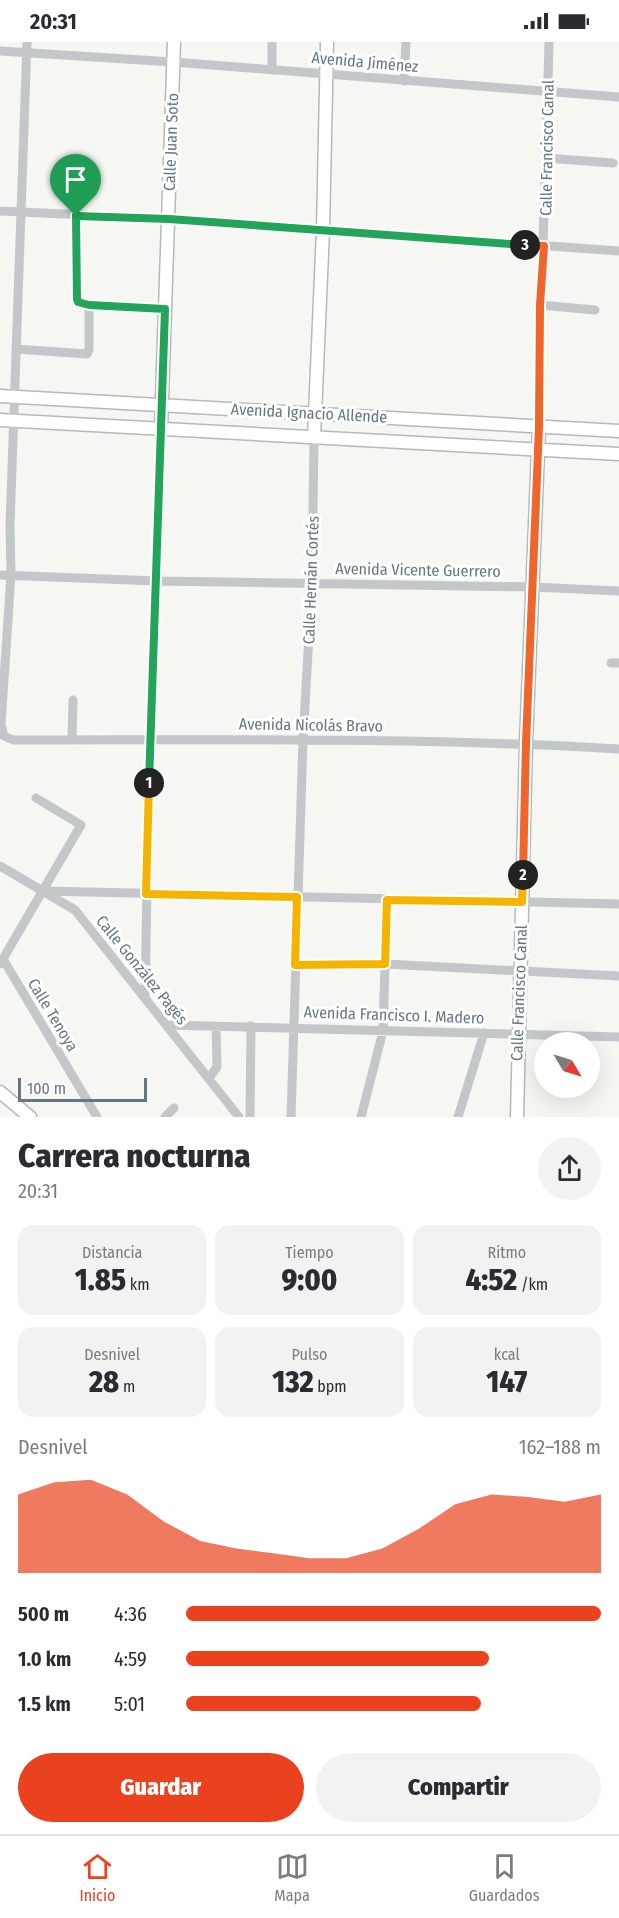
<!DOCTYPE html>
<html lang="es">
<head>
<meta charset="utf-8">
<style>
  :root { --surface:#fff; --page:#f2f2f3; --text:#2b2b33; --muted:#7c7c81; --line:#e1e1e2; --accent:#ea421e }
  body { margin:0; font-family:"Fira Sans Condensed",sans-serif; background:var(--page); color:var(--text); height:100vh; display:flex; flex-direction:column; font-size:22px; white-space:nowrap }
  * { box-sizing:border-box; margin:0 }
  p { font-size:20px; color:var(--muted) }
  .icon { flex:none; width:33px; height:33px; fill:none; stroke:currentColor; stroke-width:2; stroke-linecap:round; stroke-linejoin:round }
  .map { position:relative; height:1075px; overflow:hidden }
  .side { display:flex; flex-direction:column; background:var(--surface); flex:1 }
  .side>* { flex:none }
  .needle { width:39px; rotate:128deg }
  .controls { position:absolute; left:534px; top:990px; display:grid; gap:12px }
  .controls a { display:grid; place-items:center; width:66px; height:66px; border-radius:50%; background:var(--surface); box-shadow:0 6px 24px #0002; font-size:30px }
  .scale { position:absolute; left:18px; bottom:15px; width:129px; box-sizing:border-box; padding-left:6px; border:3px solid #637784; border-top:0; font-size:16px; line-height:21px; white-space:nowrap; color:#637784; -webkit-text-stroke:4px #fff; paint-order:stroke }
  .pin { position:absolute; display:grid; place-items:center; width:51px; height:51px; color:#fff; margin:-62px -26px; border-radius:50% 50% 50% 0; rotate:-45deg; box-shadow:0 0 6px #0007 }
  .pin .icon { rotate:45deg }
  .km { position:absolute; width:30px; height:30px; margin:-15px; border-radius:50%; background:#222; color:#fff; font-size:16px; line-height:30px; text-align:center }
  .round { display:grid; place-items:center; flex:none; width:63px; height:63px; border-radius:32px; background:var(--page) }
  .head { display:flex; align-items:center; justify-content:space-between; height:102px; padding:0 18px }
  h1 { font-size:33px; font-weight:800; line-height:45px }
  .figures { display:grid; grid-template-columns:repeat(3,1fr); gap:9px; height:102px; padding:6px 18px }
  .figures div { display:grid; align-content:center; border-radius:15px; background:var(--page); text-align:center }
  .figures b { font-size:30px; font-weight:800 }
  .figures small { font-size:16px; font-weight:400 }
  .figures p { font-size:16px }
  .chart { height:168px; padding:12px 18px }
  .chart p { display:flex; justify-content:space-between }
  .chart svg { width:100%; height:108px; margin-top:6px; fill:var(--accent); opacity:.7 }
  .cta { display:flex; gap:12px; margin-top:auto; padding:12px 18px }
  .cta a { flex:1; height:69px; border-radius:36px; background:var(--accent); color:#fff; font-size:24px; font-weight:800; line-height:69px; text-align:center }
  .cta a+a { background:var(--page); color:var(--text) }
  ul { padding:0 18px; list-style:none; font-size:20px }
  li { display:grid; grid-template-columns:96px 72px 1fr; align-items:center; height:45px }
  li i { height:15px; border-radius:8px; background:var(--accent) }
  .status { display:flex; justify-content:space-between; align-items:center; height:42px; padding:0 30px; background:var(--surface); direction:ltr }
  .status svg { height:16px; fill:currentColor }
  .tab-bar { display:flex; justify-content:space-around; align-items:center; height:84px; border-top:2px solid var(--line); background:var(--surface); font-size:16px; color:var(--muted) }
  .tab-bar a { display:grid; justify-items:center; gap:3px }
  .tab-bar .active { color:var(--accent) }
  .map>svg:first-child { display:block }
</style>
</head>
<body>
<div class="status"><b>20:31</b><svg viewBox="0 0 49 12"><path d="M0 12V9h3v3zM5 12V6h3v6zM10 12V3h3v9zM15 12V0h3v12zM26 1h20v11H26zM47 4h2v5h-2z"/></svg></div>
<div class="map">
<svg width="619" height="1075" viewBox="0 0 619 1075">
  <rect width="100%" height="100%" fill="#f6f6f2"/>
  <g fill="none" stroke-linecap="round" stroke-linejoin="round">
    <defs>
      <path id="major" d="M0,354L619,389
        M0,378L619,412
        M161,386L174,0
        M314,395L323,188L327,0
        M0,1050L30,1075
        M517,1075L526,701L539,385"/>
    </defs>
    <use href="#major" stroke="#b4b9bc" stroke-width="15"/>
    <path stroke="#c3c7ca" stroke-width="9" d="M27,0L10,483L11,532L1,683L4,694L13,698C215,698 417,695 619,707
      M0,9L173,20L619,55
      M272,28V0
      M404,39L406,0
      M546,116L613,121
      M0,169L169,177L619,209
      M76,174L78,260L89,263L165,267
      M540,263L595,268
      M16,307L87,312L89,308V263
      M539,385C540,256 546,128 549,0
      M0,533L157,539L533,545L619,549
      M611,621H619
      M72,698L73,658
      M0,824L75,868L239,1075
      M43,849L619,862
      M3,917L97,1075
      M0,922L81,783L36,756
      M295,923L385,922L619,934
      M145,956L149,738L161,386
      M167,983L619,995
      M209,1036L217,1025L216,984
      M165,1075L174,1066
      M250,1075L251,984
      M291,1075L303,698L312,541L314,395
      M361,1075L383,989L387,858
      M458,1075L484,991"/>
    <use href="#major" stroke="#fff" stroke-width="12"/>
  </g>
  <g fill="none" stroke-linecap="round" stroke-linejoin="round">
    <defs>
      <path id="split-1" d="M76,174L77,257L78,260L89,263L165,267L149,741"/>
      <path id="split-2" d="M149,741L146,852L297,855L295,923L385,922L387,858L522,860L523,833"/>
      <path id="split-3" d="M523,833L526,701L539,385L540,263L544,204L525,203"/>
      <path id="split-4" d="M76,174L169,177L525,203"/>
    </defs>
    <use href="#split-1" stroke="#fff" stroke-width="12"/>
    <use href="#split-2" stroke="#fff" stroke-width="12"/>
    <use href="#split-3" stroke="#fff" stroke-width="12"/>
    <use href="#split-4" stroke="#fff" stroke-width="12"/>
    <use href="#split-1" stroke="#22a559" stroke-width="8"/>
    <use href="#split-2" stroke="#f5b400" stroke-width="8"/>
    <use href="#split-3" stroke="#f0652b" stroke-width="8"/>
    <use href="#split-4" stroke="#22a559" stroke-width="8"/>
  </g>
  <g text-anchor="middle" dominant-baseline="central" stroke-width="6" stroke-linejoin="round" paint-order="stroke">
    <g font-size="16" fill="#637784" stroke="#fff">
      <text transform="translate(365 20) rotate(5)">Avenida Jiménez</text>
      <text transform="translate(171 100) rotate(-88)">Calle Juan Soto</text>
      <text transform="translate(547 106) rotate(-89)">Calle Francisco Canal</text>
      <text transform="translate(309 371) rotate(3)">Avenida Ignacio Allende</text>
      <text transform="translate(418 528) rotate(1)">Avenida Vicente Guerrero</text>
      <text transform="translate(311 538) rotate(-88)">Calle Hernán Cortés</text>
      <text transform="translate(311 683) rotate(1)">Avenida Nicolás Bravo</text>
      <text transform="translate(142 928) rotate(51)">Calle González Pagés</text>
      <text transform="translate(519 951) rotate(-88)">Calle Francisco Canal</text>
      <text transform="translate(53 973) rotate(59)">Calle Tenoya</text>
      <text transform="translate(394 973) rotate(2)">Avenida Francisco I. Madero</text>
    </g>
  </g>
</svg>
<div class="controls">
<a><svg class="needle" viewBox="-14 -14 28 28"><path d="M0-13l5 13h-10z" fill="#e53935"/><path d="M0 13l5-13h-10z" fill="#7c7c81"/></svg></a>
</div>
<div class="scale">100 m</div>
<div class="pin" style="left:76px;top:174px;background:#1e9e55"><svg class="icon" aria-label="arrive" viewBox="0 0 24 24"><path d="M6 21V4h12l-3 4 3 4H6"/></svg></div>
<b class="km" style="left:149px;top:741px">1</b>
<b class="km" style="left:523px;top:833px">2</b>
<b class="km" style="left:525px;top:203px">3</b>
</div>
<section class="side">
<div class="head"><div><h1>Carrera nocturna</h1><p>20:31</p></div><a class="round"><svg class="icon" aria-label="share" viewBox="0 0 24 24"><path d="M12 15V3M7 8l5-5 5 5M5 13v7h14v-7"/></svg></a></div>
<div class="figures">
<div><p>Distancia</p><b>1.85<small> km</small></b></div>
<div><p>Tiempo</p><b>9:00</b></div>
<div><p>Ritmo</p><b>4:52<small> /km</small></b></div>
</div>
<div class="figures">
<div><p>Desnivel</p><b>28<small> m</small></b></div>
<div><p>Pulso</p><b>132<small> bpm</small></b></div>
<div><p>kcal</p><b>147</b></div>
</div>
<div class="chart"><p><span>Desnivel</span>162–188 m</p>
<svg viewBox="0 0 160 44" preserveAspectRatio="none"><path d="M0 44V12L10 7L20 6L30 12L40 23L50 31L60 34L70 36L80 38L90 38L100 34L110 26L120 16L130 12L140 13L150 15L160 12V44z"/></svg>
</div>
<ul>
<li><b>500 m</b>4:36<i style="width:100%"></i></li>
<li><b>1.0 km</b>4:59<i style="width:73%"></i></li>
<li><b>1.5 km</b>5:01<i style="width:71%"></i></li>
</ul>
<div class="cta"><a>Guardar</a><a>Compartir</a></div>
</section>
<nav class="tab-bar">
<a class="active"><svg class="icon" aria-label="home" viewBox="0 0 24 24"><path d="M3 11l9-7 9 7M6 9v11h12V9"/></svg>Inicio</a>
<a><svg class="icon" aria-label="map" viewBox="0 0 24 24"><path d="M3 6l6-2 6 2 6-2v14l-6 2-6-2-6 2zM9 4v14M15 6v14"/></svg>Mapa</a>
<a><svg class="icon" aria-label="saved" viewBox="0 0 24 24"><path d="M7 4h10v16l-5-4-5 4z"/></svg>Guardados</a>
</nav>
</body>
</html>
